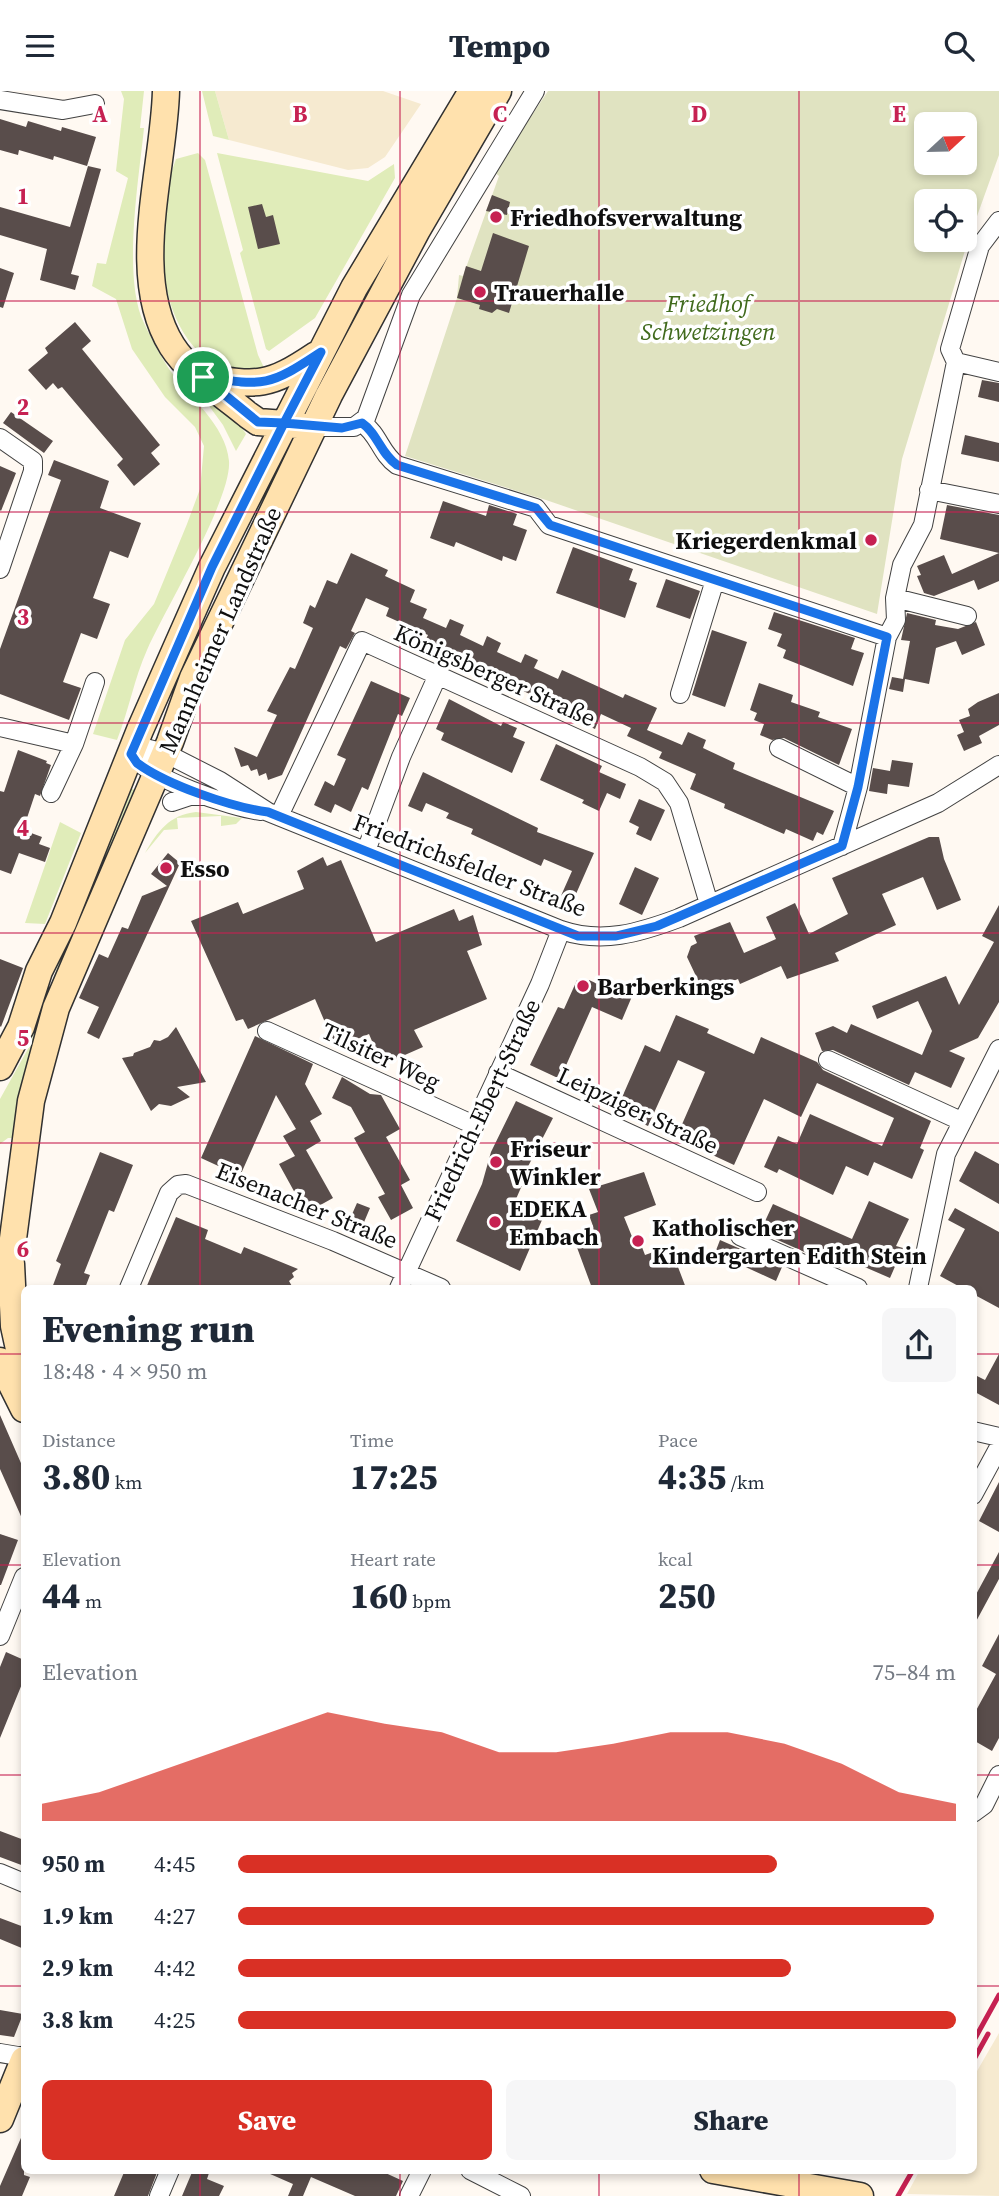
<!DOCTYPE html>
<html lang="en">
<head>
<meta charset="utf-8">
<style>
  :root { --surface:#fff; --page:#f6f6f7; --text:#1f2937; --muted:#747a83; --accent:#d93025 }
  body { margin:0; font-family:"Source Serif 4",serif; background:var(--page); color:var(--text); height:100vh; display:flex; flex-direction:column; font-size:26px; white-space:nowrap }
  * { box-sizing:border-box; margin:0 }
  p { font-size:23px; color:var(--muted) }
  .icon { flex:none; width:38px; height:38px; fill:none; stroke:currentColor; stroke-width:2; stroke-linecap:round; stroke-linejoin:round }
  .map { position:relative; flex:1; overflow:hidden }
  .panel { position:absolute; left:21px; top:1194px; width:956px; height:889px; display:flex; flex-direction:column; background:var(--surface); border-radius:10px; box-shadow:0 4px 10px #0003 }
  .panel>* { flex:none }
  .needle { width:46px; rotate:68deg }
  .tools { position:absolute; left:914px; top:21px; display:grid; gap:14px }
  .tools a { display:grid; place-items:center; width:63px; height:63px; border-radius:10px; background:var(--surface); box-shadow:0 4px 10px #0003; font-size:35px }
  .pin { position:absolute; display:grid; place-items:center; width:60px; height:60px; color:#fff; margin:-30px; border:4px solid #fff; border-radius:50%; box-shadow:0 2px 7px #0007 }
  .round { display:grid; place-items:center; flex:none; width:74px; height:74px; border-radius:10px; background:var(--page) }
  .headline { display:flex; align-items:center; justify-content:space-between; height:119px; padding:0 21px }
  h1 { font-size:38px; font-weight:800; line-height:52px }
  .stats { display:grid; grid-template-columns:repeat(3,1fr); gap:10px; height:119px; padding:7px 21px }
  .stats div { display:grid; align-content:center }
  .stats b { font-size:35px; font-weight:800 }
  .stats small { font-size:19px; font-weight:400 }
  .stats p { font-size:19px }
  .chart { height:196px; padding:14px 21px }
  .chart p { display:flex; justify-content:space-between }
  .chart svg { width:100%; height:126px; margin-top:7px; fill:var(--accent); opacity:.7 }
  .action { display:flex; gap:14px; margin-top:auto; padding:14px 21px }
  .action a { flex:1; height:80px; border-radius:10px; background:var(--accent); color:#fff; font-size:28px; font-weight:800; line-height:80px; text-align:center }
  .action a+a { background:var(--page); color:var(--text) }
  ul { padding:0 21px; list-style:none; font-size:23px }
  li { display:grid; grid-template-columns:112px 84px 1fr; align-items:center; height:52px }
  li i { height:18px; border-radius:9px; background:var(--accent) }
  header { display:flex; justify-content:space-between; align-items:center; height:91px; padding:0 21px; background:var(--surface); font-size:32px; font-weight:800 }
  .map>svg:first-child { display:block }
</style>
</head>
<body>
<header><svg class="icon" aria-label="menu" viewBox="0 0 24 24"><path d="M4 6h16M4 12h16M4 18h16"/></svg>Tempo<svg class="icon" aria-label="search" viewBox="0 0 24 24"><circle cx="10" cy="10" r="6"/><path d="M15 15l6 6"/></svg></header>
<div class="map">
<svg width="999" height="2105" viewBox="0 0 999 2105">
  <rect width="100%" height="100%" fill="#fff9f2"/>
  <path fill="#f6ead0" d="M215,0H383L421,13L385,66L368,77L348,79L229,49Z
    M999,1942V2105L907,2103L920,2079H973V1987Z"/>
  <path fill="#e0ecb9" d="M121,0H144L140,37H144C139,87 122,187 144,232C151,247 160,264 169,278C189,306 226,334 229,370C232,408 165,518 147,559C134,588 129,619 117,649L93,643L125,549L154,513L187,433L200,398L204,355L195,336L165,306L132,258L116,208L92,195L97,172L106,173L128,87L116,80L124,8Z
    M202,0H215L229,49L213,45Z
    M198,62L205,69L258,264L267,283C255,282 240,283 229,279C152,253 152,130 176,68Z
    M217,62L368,90L394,73L395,87L315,227L269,260L266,258L240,162L243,159Z
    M193,293L240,334L246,343L236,360L223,334Z
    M128,696L135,699L15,1047H8L0,1053V1008L29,956L67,849Z
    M196,721L242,727L236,733L221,735V725L177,727L178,738L164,739L145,762C158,740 169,724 196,721Z
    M60,731L81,742L45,833L25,832Z"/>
  <path fill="#e0e3c1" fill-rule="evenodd" d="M548,0H999V64L967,153L902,368L877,523L546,409L405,365L457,207L459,184L463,185L499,85L494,81ZM926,33H964V72H926ZM926,110H964V149H926Z"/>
  <path fill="#594d4b" d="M0,28L26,36L28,30L61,40L62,36L96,46L87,75L54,65L53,69L19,59L18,64L0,59Z
    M88,75L101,78L71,183L79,185L75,199L40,189L47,158L0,144V116L70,136Z
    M492,104L510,111L507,124L486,120Z
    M262,113L266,126L273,124L280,153L258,158L248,116Z
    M493,142L529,155L509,222L497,218L492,222L479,218L480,214L457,207L466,175L481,180Z
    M0,177L14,182L3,217L0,216Z
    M75,231L91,250L82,258L160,354L151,362L160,373L134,395L117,374L123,368L62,296L58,298L53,292L46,299L28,279L48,262L45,257Z
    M982,289L999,292V311L978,306Z
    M11,321L53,350L44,362L3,332Z
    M965,344L999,352V371L961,363Z
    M54,369L109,390L100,417L141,432L128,467L110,460L93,507L110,513L97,548L81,542L63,591L81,597L69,629L0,603V558L61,389L48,384Z
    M0,375L16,382L1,420L0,419Z
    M443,410L486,425L489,414L517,423L513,434L527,439L516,470L503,465L502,470L456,451L454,456L430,447Z
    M947,414L999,424V462L940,448Z
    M573,456L633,478L629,489L637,492L625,527L556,502Z
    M351,462L388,479L385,485L415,499L410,511L427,518L423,527L446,537L450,528L464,534L460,544L483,555L487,545L501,552L497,561L521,572L525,563L538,569L534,577L558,588L562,579L623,607L625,603L657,617L647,639L682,654L688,641L706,649L703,657L735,672L733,678L834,720L823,744L817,741L813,750L786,738L784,743L724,717L725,713L690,698L696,683L659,667L662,661L627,645L631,637L601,623L595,638L572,627L573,623L423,554L428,544L386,525L389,517L366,507L351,540L355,542L346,558L340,555L282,684L268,689L266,682L259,685L257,678L251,680L248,674L241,676L234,656L257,666L277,624L267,620L290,576L295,578L313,537L303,532L310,514L315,517L327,489L337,493Z
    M999,462V490L978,499L974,489L934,505L924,502L917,485L921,484L917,475L944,464L952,483Z
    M666,488L700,500L690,528L656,516Z
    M774,521L855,547L851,558L864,562L853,595L783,567L786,559L777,555L782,543L768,538Z
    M907,522L936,529L935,534L958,538L976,531L985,554L962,564L956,550L936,557L929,593L905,588L903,601L889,598L892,586L903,588L910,550L901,549Z
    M712,539L747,551L725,616L692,604Z
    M371,590L410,607L402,625L398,623L368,699L362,696L351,721L335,713L331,722L314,714L325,690L334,695L346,668L337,664Z
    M759,592L793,604L791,611L820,621L818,626L852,638L839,674L784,647L772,649L760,644L764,633L754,629L757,622L750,619Z
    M999,602V634L979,645L982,652L964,660L957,644L964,641L959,629L970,625L968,618L978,611Z
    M449,608L501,635L503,631L517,637L513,646L525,651L512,682L441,649L444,642L436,638Z
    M556,653L602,675L599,681L626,693L620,708L607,702L599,720L582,712L584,709L540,689Z
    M18,659L47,670L46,672L51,674L40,705L35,703L23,739L42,746L39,753L50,757L45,771L19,762L11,783L0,779V700L4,701Z
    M892,669L913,672L909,696L888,693L887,703L869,700L873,677L890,680Z
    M423,681L538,737L537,741L594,762L572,812L560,807L572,780L544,768L541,775L471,743L473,738L446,727L449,722L426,712L422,721L408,715Z
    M639,708L665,719L651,750L636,743L639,736L629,731Z
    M929,746H939L944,768L961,809L937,819L923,786L882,803L896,834L835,862L839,870L787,888L781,875L740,893L738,888L704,902L687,866L691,855L697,852L694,845L730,831L744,862L776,848L766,826L795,812L809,843L848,823L832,787Z
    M168,762L180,772L99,948L87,942L99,916L79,907L99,863L108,867L122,836L128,838L142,805L167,795L151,783Z
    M323,766L327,775L341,769L376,851L454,818L459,830L473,824L482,854L467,860L487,908L414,939L423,956L382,974L369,943L336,957L315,908L248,938L243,928L236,930L191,830L238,811L243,823L304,798L297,780Z
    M635,776L659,787L642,824L619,813Z
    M999,814V911L978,947L949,960L965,967L951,997L915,981L909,994L833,959L822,960L815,942L833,935L847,942L851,933L922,964L932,940L918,910L877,928L872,915L946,885L959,914L994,851L982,845Z
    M0,868L23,877L1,936L0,935Z
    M577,889L587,894L589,889L602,895L604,890L633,903L622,929L592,916L560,988L530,974L558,916L564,918Z
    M676,924L709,938L707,942L754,963L761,946L817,971L823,979L931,1030L920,1057L924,1059L912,1088L874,1071L868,1085L846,1075L833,1104L779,1078L777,1082L764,1076L778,1045L797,1053L810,1023L882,1055L894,1027L817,992L801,1026L764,1008L734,1074L676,1047L705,981L678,969L648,1035L616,1020L645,954L660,961Z
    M176,936L206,991L177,996L190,1006L171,1015L159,1013L151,1020L122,967L133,965L134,962L150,956L154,949L160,950L168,946Z
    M255,945L313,973L305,993L322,1023L310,1030L321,1050L306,1059L333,1107L306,1122L279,1073L295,1065L283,1045L296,1038L276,1004L240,1085L201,1067Z
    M342,986L370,1003L381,1004L400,1038L386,1046L410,1089L401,1094L413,1117L391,1129L378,1106L385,1103L354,1047L365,1041L351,1016L332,1007Z
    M516,1010L553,1027L520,1091L523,1092L516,1108L545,1122L520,1180L456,1150L482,1093L491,1061Z
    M975,1060L999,1073V1113L959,1090Z
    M100,1061L133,1074L114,1121L109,1119L84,1182L90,1184L85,1197H52L61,1173L56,1170Z
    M644,1081L656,1114L624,1126L635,1153L640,1151L645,1164L670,1155L686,1197H592L572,1143L593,1135L589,1124L598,1121L589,1098Z
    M869,1110L909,1128L896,1155L903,1157L890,1187L844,1167L840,1177L760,1141L773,1113L852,1148Z
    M357,1112L370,1117L359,1143L346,1137Z
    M955,1117L999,1141V1217L973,1203V1197H962L940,1185L965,1138L948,1129Z
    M176,1126L208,1139L205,1148L241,1163L244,1156L298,1178L292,1182L294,1186L289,1190L293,1197H146Z
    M720,1149L782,1176L776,1190L715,1162Z
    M999,1263V1314L973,1300V1283L985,1289Z
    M0,1324L24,1379V1432L0,1378Z
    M999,1391V1441L979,1430Z
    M0,1443L18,1449L1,1494H0Z
    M999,1461V1488L973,1536V1509Z
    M999,1543V1647L992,1660L973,1649V1625L996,1583L982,1575Z
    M6,1561L24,1569V1588L0,1647V1576Z
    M0,1740L24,1749V1775L0,1766Z
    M0,1827L24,1836V1858L0,1848Z
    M0,1919L23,1923L14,1946L0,1944Z
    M24,2040V2084L30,2086L22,2105H0V2095Z
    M125,2079H158L148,2105H114Z
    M193,2079H210L207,2088L224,2095L219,2105H182Z
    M261,2079H379L403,2090L396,2105H355L311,2086L303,2105H288L293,2093Z"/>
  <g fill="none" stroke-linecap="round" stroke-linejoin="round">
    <defs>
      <path id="street" d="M0,9L63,19L95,13
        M956,271L999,281
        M362,332C379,343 380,362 397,374L536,417L549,434L887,546L858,696L842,755
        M314,336H354L366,327L411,204L535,0
        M0,347L33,370V380L0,478
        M929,399L999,413
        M895,507L967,525
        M887,546L896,529L895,507L902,474L923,434L956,271L950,258L980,155L999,130
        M680,603L715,489
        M0,636L74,653L95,591
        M779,657L858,696
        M133,659L145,657L165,662L220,690L268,721L561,839C602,853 639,842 679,827L938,712L999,674
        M131,663C147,687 232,717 261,720
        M51,702L74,653
        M172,711L190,705H206
        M279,725L362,550L640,676L665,691L679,712L709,813
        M366,760L401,666L437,586
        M267,940L474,1034
        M828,969L961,1030
        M498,982L757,1101
        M740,1145L858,1197
        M129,1197L169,1102L178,1094L186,1093L333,1150L441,1197
        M399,1197L540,893L561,839
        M918,1197L946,1063L999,958
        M973,1340L999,1346
        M973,1404L999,1356
        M0,1545L24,1486
        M973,1722L984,1714L999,1684
        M0,1782L24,1792
        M0,1962L24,1966
        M470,2079L521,2105
        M159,2105L170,2079
        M409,2105L422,2079"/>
      <path id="secondary" d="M166,0C164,78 128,185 172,255C189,282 223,303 248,324L258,331L298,334
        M203,286C259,295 268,296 316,264
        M0,976L21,936L39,880L63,832L140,639L212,476L354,197L472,0
        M11,1173L14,1235L24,1281
        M0,1195L11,1163L31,1010L56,917L170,651L193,587L329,304L417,139L498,0
        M0,1270L24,1318
        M0,2028L24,1969
        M713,2079L860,2105"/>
    </defs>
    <use href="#street" stroke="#424242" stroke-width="20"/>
    <use href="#secondary" stroke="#313131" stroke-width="29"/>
    <use href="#street" stroke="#fff" stroke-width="18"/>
    <use href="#secondary" stroke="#ffe1ad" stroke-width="26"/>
    <path stroke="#c62152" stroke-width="5" d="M973,1951L999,1904
      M973,1970L988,1943
      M898,2105L913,2079"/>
  </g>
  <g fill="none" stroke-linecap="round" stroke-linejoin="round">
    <defs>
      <path id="route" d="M203,286L258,331L284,332L212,476L131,663L137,672C167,694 231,716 268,721L578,845H616L657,835L842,755L858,696L887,546L550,434L536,417L397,374C380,362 378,343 362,332L342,337L284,332L321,261C268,296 265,295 203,286"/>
    </defs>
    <use href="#route" stroke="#fff" stroke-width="14"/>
    <use href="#route" stroke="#1a73e8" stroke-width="9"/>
  </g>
  <path fill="none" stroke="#c62152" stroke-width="2" stroke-opacity="0.55" d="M200,0V1197M400,0V1197M599,0V1197M799,0V1197M0,210H999M0,421H999M0,632H999M0,842H999M0,1052H999M0,1263H24M973,1263H999M0,1474H24M973,1474H999M0,1684H24M973,1684H999M0,1895H24M973,1895H999M200,2079V2105M400,2079V2105M599,2079V2105M799,2079V2105"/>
  <g fill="#c62152" stroke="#fff" stroke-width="2.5">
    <circle cx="496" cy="126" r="7"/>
    <circle cx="480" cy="201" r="7"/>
    <circle cx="871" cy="449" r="7"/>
    <circle cx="166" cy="777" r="7"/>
    <circle cx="583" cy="895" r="7"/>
    <circle cx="496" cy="1071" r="7"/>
    <circle cx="495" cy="1131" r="7"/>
    <circle cx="638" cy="1150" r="7"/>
  </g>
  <g text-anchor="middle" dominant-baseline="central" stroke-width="7" stroke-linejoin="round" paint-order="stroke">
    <g font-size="24" font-weight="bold" fill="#0f0f0f" stroke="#fff" text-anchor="start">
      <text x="510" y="126">Friedhofsverwaltung</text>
      <text x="494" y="201">Trauerhalle</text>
      <text x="857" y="449" text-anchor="end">Kriegerdenkmal</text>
      <text x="180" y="777">Esso</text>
      <text x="597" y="895">Barberkings</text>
      <text x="510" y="1057">Friseur<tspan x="510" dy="28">Winkler</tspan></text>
      <text x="509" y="1117">EDEKA<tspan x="509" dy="28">Embach</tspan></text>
      <text x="652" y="1136">Katholischer<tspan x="652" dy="28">Kindergarten Edith Stein</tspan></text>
    </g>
    <g font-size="24" font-style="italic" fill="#406a1c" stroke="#fff">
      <text x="708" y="212">Friedhof<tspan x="708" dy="28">Schwetzingen</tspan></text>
    </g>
    <g font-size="24" fill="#0f0f0f" stroke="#fff">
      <text transform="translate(220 539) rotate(-66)">Mannheimer Landstraße</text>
      <text transform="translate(495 584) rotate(24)">Königsberger Straße</text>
      <text transform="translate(470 774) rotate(21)">Friedrichsfelder Straße</text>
      <text transform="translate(381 965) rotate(25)">Tilsiter Weg</text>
      <text transform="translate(482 1019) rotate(-65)">Friedrich-Ebert-Straße</text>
      <text transform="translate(638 1019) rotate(25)">Leipziger Straße</text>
      <text transform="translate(307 1114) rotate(22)">Eisenacher Straße</text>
    </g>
  </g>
  <g font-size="23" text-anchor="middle" font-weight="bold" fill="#c62152" stroke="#fff" stroke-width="7" stroke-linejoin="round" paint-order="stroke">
    <text x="100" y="31">A</text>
    <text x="300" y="31">B</text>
    <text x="500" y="31">C</text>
    <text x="699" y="31">D</text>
    <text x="899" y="31">E</text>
    <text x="23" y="113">1</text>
    <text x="23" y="324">2</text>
    <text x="23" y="534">3</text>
    <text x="23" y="745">4</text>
    <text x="23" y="955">5</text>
    <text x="23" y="1166">6</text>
  </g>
</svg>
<div class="tools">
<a><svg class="needle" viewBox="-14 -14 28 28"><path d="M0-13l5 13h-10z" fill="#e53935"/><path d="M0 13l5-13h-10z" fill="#747a83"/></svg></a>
<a><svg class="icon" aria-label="locate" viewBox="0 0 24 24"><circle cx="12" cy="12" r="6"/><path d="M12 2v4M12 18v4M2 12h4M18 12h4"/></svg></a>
</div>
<div class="pin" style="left:203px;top:286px;background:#1e9e55"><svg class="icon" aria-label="arrive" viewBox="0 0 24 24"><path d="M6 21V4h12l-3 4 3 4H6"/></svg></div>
<section class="panel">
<div class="headline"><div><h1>Evening run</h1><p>18:48 · 4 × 950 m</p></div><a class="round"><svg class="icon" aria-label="share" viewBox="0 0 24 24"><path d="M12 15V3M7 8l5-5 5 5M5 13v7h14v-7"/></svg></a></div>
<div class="stats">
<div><p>Distance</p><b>3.80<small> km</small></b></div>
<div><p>Time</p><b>17:25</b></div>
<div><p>Pace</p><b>4:35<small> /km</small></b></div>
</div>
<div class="stats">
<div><p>Elevation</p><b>44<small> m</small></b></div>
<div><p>Heart rate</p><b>160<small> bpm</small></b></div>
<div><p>kcal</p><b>250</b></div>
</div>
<div class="chart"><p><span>Elevation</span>75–84 m</p>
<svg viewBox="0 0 160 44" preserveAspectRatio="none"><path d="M0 44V38L10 34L20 27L30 20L40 13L50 6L60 10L70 13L80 20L90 20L100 17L110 13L120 13L130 17L140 24L150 34L160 38V44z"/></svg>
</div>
<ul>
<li><b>950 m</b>4:45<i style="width:75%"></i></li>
<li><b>1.9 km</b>4:27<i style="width:97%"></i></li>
<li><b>2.9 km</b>4:42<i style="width:77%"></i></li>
<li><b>3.8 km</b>4:25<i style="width:100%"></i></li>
</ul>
<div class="action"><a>Save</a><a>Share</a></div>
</section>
</div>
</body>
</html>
